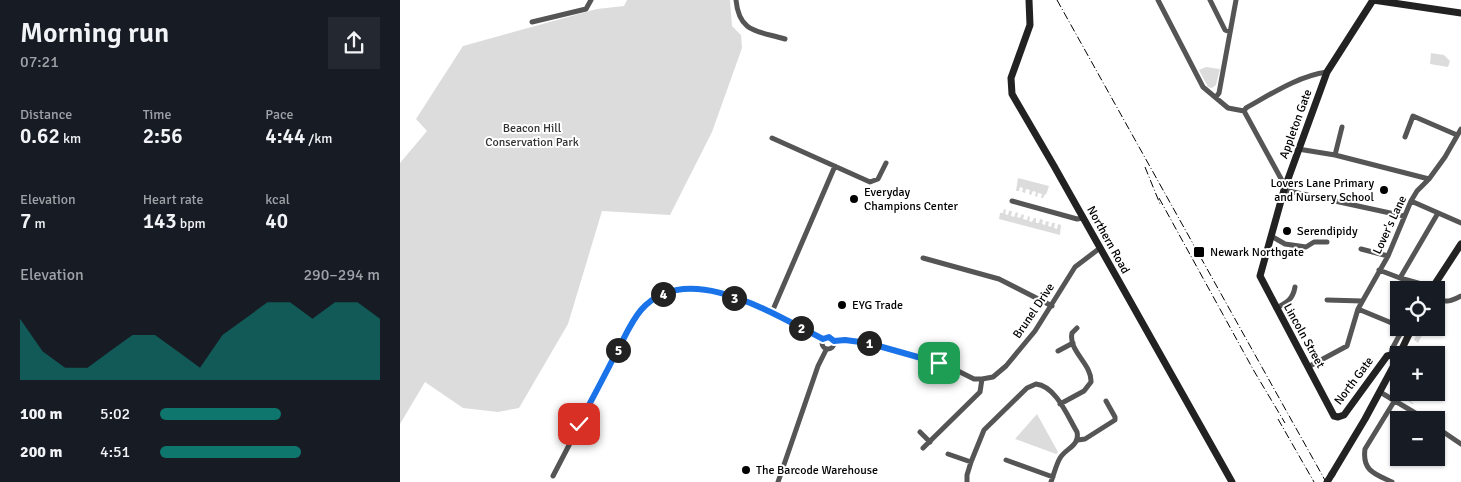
<!DOCTYPE html>
<html lang="en">
<head>
<meta charset="utf-8">
<style>
  :root { --surface:#171b24; --page:#242831; --text:#f1f3f6; --muted:#9ea1a6; --accent:#0f766e }
  body { margin:0; font-family:Signika,sans-serif; background:var(--page); color:var(--text); height:100vh; display:flex; flex-direction:column; font-size:19px; white-space:nowrap }
  * { box-sizing:border-box; margin:0 }
  p { font-size:16px; color:var(--muted) }
  .icon { flex:none; width:28px; height:28px; fill:none; stroke:currentColor; stroke-width:2; stroke-linecap:round; stroke-linejoin:round }
  .map { position:relative; flex:1; overflow:hidden }
  .details { display:flex; flex-direction:column; background:var(--surface); width:400px }
  .details>* { flex:none }
  .buttons { position:absolute; left:990px; top:281px; display:grid; gap:10px }
  .buttons a { display:grid; place-items:center; width:55px; height:55px; border-radius:0px; background:var(--surface); box-shadow:0 1px 4px #0004; font-size:25px }
  .pin { position:absolute; display:grid; place-items:center; width:42px; height:42px; color:#fff; margin:-21px; border-radius:10px; box-shadow:0 2px 8px #0006 }
  .km { position:absolute; width:25px; height:25px; margin:-12px; border-radius:50%; background:#222; color:#fff; font-size:14px; line-height:25px; text-align:center }
  .round { display:grid; place-items:center; flex:none; width:52px; height:52px; border-radius:0px; background:var(--page) }
  .overview { display:flex; align-items:center; justify-content:space-between; height:85px; padding:0 20px }
  h1 { font-size:28px; font-weight:600; line-height:38px }
  .figures { display:grid; grid-template-columns:repeat(3,1fr); gap:8px; height:85px; padding:5px 20px }
  .figures div { display:grid; align-content:center }
  .figures b { font-size:21px; font-weight:600 }
  .figures small { font-size:14px; font-weight:400 }
  .figures p { font-size:14px }
  .chart { height:140px; padding:10px 20px }
  .chart p { display:flex; justify-content:space-between }
  .chart svg { width:100%; height:90px; margin-top:5px; fill:var(--accent); opacity:.7 }
  ul { padding:0 20px; list-style:none; font-size:16px }
  li { display:grid; grid-template-columns:80px 60px 1fr; align-items:center; height:38px }
  li i { height:12px; border-radius:6px; background:var(--accent) }
  main { display:flex; flex:1; min-height:0 }
  .map>svg:first-child { display:block }
</style>
</head>
<body>
<main>
<section class="details">
<div class="overview"><div><h1>Morning run</h1><p>07:21</p></div><a class="round"><svg class="icon" aria-label="share" viewBox="0 0 24 24"><path d="M12 15V3M7 8l5-5 5 5M5 13v7h14v-7"/></svg></a></div>
<div class="figures">
<div><p>Distance</p><b>0.62<small> km</small></b></div>
<div><p>Time</p><b>2:56</b></div>
<div><p>Pace</p><b>4:44<small> /km</small></b></div>
</div>
<div class="figures">
<div><p>Elevation</p><b>7<small> m</small></b></div>
<div><p>Heart rate</p><b>143<small> bpm</small></b></div>
<div><p>kcal</p><b>40</b></div>
</div>
<div class="chart"><p><span>Elevation</span>290–294 m</p>
<svg viewBox="0 0 160 44" preserveAspectRatio="none"><path d="M0 44V14L10 30L20 38L30 38L40 30L50 22L60 22L70 30L80 38L90 22L100 14L110 6L120 6L130 14L140 6L150 6L160 14V44z"/></svg>
</div>
<ul>
<li><b>100 m</b>5:02<i style="width:55%"></i></li>
<li><b>200 m</b>4:51<i style="width:64%"></i></li>
</ul>
</section>
<div class="map">
<svg width="1061" height="482" viewBox="0 0 1061 482">
  <rect width="100%" height="100%" fill="#fff"/>
  <path fill="#dcdcdc" d="M227,0H330L332,26L341,35L342,48L312,132L270,215L202,211L168,324L119,408L98,412L63,408L25,382L0,424V163L27,131L16,119L63,46L197,9L224,6Z
    M1031,53L1044,55L1050,61L1048,67L1030,64Z
    M806,67L820,69L816,85L812,88L808,87L799,70Z
    M618,178L649,186L646,195L645,194L643,198H641L642,194L638,193L637,197L635,196L636,192L633,191L631,195L629,194L630,190L626,189L625,193L622,192L623,188L620,187L619,191H616Z
    M604,209L606,210L605,214L608,215L609,211H612L611,216L614,217L616,212L618,213L617,217L620,218L622,214L624,215L623,219L627,220L628,216L630,217L629,221L632,222L634,218H636V223H639L640,219L643,220L642,224L645,225L646,221L649,222L648,226L651,227L652,223H655L654,228L657,229L658,224L661,225L660,235L599,219L600,213H603Z
    M1019,328H1026L1018,343L1014,340Z
    M999,370V377L994,387L1014,404H1012L991,388L992,381Z
    M637,414L658,452L656,454L615,439Z"/>
  <g fill="none" stroke-linecap="round" stroke-linejoin="round">
    <path stroke="#555" stroke-width="5" d="M336,0C339,33 358,31 385,39
      M758,0L803,87L828,108L844,111
      M810,0L825,30L830,32
      M132,22L186,9L191,0
      M816,97L819,93L836,0
      M844,111L846,108C871,94 898,76 927,72
      M844,111L885,186
      M1005,137L1013,116L1057,135
      M372,138L470,182L478,179L486,163
      M898,149L935,155L1029,179
      M935,155L942,127
      M884,190L1004,216
      M612,201L677,219L683,218
      M1011,201L1061,223
      M871,236L885,244L906,247L914,242H927
      M961,249L988,256
      M523,258L599,279L652,306
      M979,270L1000,278L1032,287
      M1000,278L1038,213
      M1036,299C1046,303 1052,301 1061,296
      M927,300L962,301
      M876,308C887,303 893,299 895,287
      M958,309L999,326
      M372,312L435,166
      M422 343a6 6 0 1 1 12 0a6 6 0 1 1-12 0Z
      M434,341L445,340L468,343L544,364L574,379H582L593,377L606,366L635,331L675,267L700,248
      M658,351L673,343
      M991,355L992,349L1000,334
      M908,367L947,346L958,309L988,256L1011,201L1017,191L1029,179L1045,157L1061,129
      M980,392L1027,420
      M660,404L684,391L691,382C692,364 668,351 672,333L677,328
      M1036,427L1061,444
      M520,432L530,442
      M678,440L685,439L715,420V417L706,401
      M523,448L580,392L582,379
      M548,454L571,462
      M606,460L653,477
      M153,476L235,318C266,279 297,285 339,300C352,305 366,310 379,316C394,323 408,332 423,339
      M378,482L418,366L426,350
      M567,482V475L571,462L584,430L627,388L636,384C656,386 668,417 677,432C680,446 666,448 660,458C656,465 654,474 651,482
      M992,482C975,474 962,471 965,449L995,400"/>
    <path stroke="#222" stroke-width="7" d="M629,0L630,25L611,78L612,94L654,166L832,482
      M973,0L927,72L884,190L860,276L934,416L938,417L944,415L987,356L991,355L998,357
      M973,0L1061,13
      M1031,290L1061,244
      M999,355L1012,328
      M932,474L965,419L999,356"/>
    <path stroke="#000" stroke-width="1" stroke-dasharray="8 2.5 1 2.5" stroke-linecap="butt" d="M657,0L926,482
      M745,167L760,204
      M759,198L854,371L885,423
      M878,419L914,482"/>
    <path stroke="#222" stroke-width="7" d="M927,482L932,474"/>
  </g>
  <g fill="none" stroke-linecap="round" stroke-linejoin="round">
    <defs>
      <path id="route" d="M179,424C191,401 204,377 216,353C224,339 230,323 241,310C287,258 375,315 423,339L429,337L434,341L445,340L468,343L539,363"/>
    </defs>
    <use href="#route" stroke="#fff" stroke-width="10"/>
    <use href="#route" stroke="#1a73e8" stroke-width="6"/>
  </g>
  <g fill="#000" stroke="#fff" stroke-width="2">
    <circle cx="984" cy="190" r="5"/>
    <circle cx="454" cy="199" r="5"/>
    <circle cx="887" cy="231" r="5"/>
    <rect x="793" y="246" width="12" height="12" rx="2.5"/>
    <circle cx="442" cy="305" r="5"/>
    <circle cx="346" cy="470" r="5"/>
  </g>
  <g text-anchor="middle" dominant-baseline="central" stroke-width="4" stroke-linejoin="round" paint-order="stroke">
    <g font-size="12" fill="#000" stroke="#fff">
      <text transform="translate(896 124) rotate(-70)">Appleton Gate</text>
      <text transform="translate(990 225) rotate(-65)">Lover's Lane</text>
      <text transform="translate(708 240) rotate(61)">Northern Road</text>
      <text transform="translate(634 311) rotate(-56)">Brunel Drive</text>
      <text transform="translate(904 336) rotate(61)">Lincoln Street</text>
      <text transform="translate(954 381) rotate(-53)">North Gate</text>
    </g>
    <g font-size="12" fill="#333" stroke="#fff">
      <text x="132" y="128">Beacon Hill<tspan x="132" dy="14">Conservation Park</tspan></text>
    </g>
    <g font-size="12" fill="#000" stroke="#fff" text-anchor="start">
      <text x="974" y="183" text-anchor="end">Lovers Lane Primary<tspan x="974" dy="14">and Nursery School</tspan></text>
      <text x="464" y="192">Everyday<tspan x="464" dy="14">Champions Center</tspan></text>
      <text x="897" y="231">Serendipidy</text>
      <text x="810" y="252">Newark Northgate</text>
      <text x="452" y="305">EYG Trade</text>
      <text x="356" y="470">The Barcode Warehouse</text>
    </g>
  </g>
</svg>
<div class="buttons">
<a><svg class="icon" aria-label="locate" viewBox="0 0 24 24"><circle cx="12" cy="12" r="6"/><path d="M12 2v4M12 18v4M2 12h4M18 12h4"/></svg></a>
<a>+</a>
<a>−</a>
</div>
<div class="pin" style="left:539px;top:363px;background:#1e9e55"><svg class="icon" aria-label="arrive" viewBox="0 0 24 24"><path d="M6 21V4h12l-3 4 3 4H6"/></svg></div>
<div class="pin" style="left:179px;top:424px;background:#d93025"><svg class="icon" aria-label="check" viewBox="0 0 24 24"><path d="M5 12l5 5 9-10"/></svg></div>
<b class="km" style="left:469px;top:343px">1</b>
<b class="km" style="left:401px;top:328px">2</b>
<b class="km" style="left:334px;top:298px">3</b>
<b class="km" style="left:263px;top:294px">4</b>
<b class="km" style="left:218px;top:350px">5</b>
</div>
</main>
</body>
</html>
